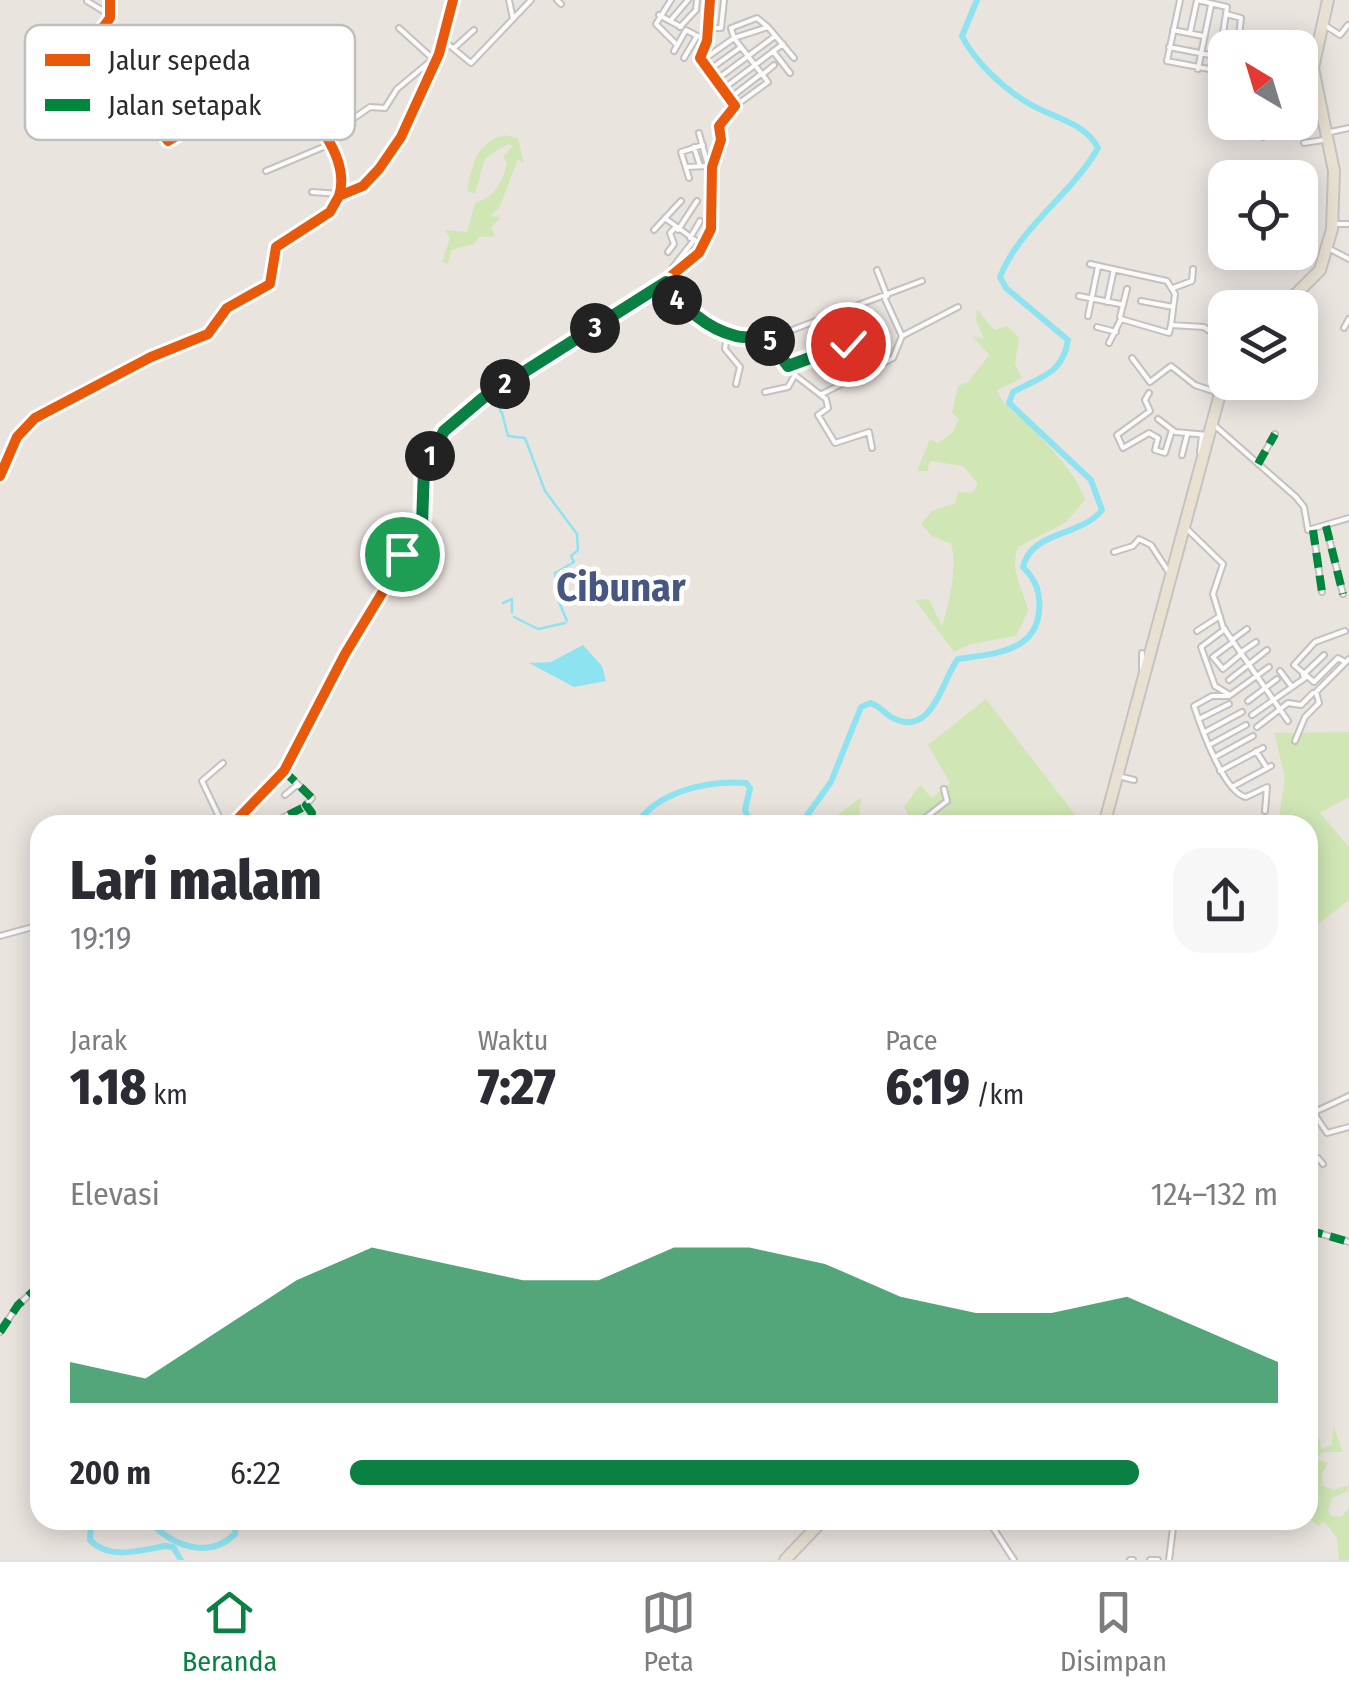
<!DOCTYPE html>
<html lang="id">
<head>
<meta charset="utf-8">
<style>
  :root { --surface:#fff; --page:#f7f7f7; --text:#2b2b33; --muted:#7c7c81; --line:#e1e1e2; --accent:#0b8043 }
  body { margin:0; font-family:"Fira Sans Condensed",sans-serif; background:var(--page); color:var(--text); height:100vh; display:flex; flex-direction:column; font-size:38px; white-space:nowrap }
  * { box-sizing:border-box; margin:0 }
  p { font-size:32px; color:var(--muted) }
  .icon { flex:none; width:55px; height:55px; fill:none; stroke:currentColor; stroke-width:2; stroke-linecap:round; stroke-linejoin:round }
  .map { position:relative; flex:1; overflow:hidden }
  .side { position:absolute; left:30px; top:815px; width:1288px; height:715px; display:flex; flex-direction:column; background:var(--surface); border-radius:30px; box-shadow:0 5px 25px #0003 }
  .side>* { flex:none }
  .needle { width:65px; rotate:322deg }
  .buttons { position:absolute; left:1208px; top:30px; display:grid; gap:20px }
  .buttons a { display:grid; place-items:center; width:110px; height:110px; border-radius:20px; background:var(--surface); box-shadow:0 5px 25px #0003; font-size:50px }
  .pin { position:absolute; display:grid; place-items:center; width:85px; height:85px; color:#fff; margin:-42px; border:5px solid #fff; border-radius:50%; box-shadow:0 2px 10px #0007 }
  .km { position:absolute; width:50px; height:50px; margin:-25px; border-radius:50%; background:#222; color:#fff; font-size:28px; line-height:50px; text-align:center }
  .round { display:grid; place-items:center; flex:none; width:105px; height:105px; border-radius:30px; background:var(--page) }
  .summary { display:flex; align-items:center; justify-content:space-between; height:170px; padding:0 40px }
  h1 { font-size:55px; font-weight:800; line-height:75px }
  .stats { display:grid; grid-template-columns:repeat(3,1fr); gap:15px; height:170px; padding:10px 40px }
  .stats div { display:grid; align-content:center }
  .stats b { font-size:50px; font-weight:800 }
  .stats small { font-size:28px; font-weight:400 }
  .stats p { font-size:28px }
  .chart { height:280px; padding:20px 40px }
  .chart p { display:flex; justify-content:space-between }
  .chart svg { width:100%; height:180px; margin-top:10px; fill:var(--accent); opacity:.7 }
  ul { padding:0 40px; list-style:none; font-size:32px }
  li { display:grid; grid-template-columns:160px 120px 1fr; align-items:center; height:75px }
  li i { height:25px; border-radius:12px; background:var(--accent) }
  .tab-bar { display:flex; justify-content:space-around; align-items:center; height:140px; border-top:2px solid var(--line); background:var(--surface); font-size:28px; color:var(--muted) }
  .tab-bar a { display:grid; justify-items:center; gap:5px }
  .tab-bar .on { color:var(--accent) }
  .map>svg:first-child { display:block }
</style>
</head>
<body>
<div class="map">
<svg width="1349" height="1560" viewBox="0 0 1349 1560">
  <rect width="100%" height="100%" fill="#eae4df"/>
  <path fill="#d0e7b5" d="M504,135L518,138L524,164L518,159L500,206L491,216L501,217L491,228L495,236L479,237L474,244L451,250L448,264L442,262L450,238L445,230L467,232L475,203C495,197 503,182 507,163L503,157L513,146L508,144L485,158L475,194L467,191C473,164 475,144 504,135Z
    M977,309L994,330L1007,326L1019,338L1015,364L1022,378L997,390C1004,409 1021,416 1034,430C1052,450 1077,474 1085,500L1065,523L1018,547C1009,571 1023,587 1028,611L1016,636L971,644L954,652L915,600L929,599L942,626C949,605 958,564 951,544L932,536L921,524L932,511L955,503L958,492L972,493L978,484L963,466L930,461L927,471H917L930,439L938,443L953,432L959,419L952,413L958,386L968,382L989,355L972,336L984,339L976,320Z
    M986,699L1083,825H914L904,807L920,785L932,798L950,783L928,745Z
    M1349,732V797L1320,813L1349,847V900L1308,932V825L1279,818L1285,777L1274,733Z
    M861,797L858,825H825Z
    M1333,1425L1343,1452H1323L1316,1459L1328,1463L1322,1474L1323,1486L1333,1490L1349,1485L1348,1491L1332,1498L1328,1510L1331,1516L1341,1517L1349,1508V1560H1339L1337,1538L1324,1521L1318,1526L1308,1517V1445L1314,1437L1320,1439L1321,1449L1332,1445Z"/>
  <path fill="#8ee3f1" d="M583,645L602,666L606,681L574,687L529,663L551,662Z"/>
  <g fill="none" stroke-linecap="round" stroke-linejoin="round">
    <path stroke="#8ee3f1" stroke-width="2.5" d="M490,394L502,413L508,436L525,438L545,491L577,534L578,550L571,556L574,562L555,573L556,595L567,621
      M503,603L512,599V612
      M514,617L538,629L565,623"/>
    <path stroke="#8ee3f1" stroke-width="6" d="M636,825C657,791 709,780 746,783L750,788L745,810L751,825
      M800,825L831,782L861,707L871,703C881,707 883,712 891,717C933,741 943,676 958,659C993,654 1036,652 1039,611C1041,593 1036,580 1023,567C1032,530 1081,537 1102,510L1091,480L1009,403L1013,392C1040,377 1063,374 1068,340L1006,288L1000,277C1019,228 1071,195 1098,148C1085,122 1052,118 1028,103C1003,88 975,62 962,36L977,0
      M91,1520L90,1540C109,1560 138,1551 165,1546L173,1547L181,1560
      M148,1520C172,1546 208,1560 235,1534L236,1520"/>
    <defs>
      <path id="minor" d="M110,0V18L92,42L168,141L253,92L280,81C306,110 352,155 340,195
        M509,0L513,19
        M557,0L561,4
        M671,0L656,24L677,45
        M1180,0L1167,61L1225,72
        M1197,0L1227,7L1222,40L1237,48
        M87,1L110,15
        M1226,14L1241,18L1238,45L1253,48
        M659,15L681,27
        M670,21L688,0
        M1326,26L1340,35L1348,25
        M680,27L696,10L697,0
        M768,27L757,18L731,28L734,38L768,27L794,58
        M399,28L431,57
        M708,28H721L724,0
        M1173,30L1203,36
        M1190,33L1197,0
        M444,41L471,63L531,0
        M1169,47L1225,58
        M454,48L474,30
        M674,51L686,30L707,41
        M773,51L790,73
        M264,56L277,80
        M684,58L697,36
        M703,60L734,38L768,82L735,106
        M1198,69L1211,5
        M709,70L741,47
        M762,75L774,65
        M716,80L775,36
        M206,86L223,110
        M723,89L783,44
        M1303,93L1311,69
        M294,97L303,76
        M730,98L761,74
        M285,120L306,110
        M1274,122L1282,124
        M1265,129L1277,133
        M1248,130L1251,122
        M699,133L708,166
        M1326,133L1349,128
        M107,134L117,128L115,116L137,100
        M1263,137L1267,122
        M324,139L370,107L385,108L397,89L439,54
        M1304,143L1323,140
        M694,147L700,166
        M687,167L707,166
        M266,171L326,146
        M689,178L681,152L703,145
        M312,192L340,194
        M666,219L702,245
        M1333,224H1349
        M654,230L681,201
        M678,230L697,201
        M690,238L700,221
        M1328,248L1349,259
        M668,252L674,244L670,233L675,228
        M1090,264L1167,281L1175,294L1171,325
        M673,267L694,240
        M877,270L887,296
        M666,282C680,306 708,329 736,336C747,339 757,336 768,339L795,375L826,399L828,408L818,415L835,443L869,432L872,448
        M1173,288L1192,281L1193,269
        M1079,296L1120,304
        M1141,301L1173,307
        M1107,302L1114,269
        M1088,316L1098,267
        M1120,317L1127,289
        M1097,327L1116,332
        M1344,328L1349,319
        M727,333L725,349L740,367L736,384
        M902,336L958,307
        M768,339L922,281
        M1109,343L1121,319L1169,333L1171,325L1204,327L1225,342
        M1132,358L1150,382L1171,366L1195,385L1219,393
        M789,365L858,341
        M848,382L847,365L868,353
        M765,392L788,387L795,375
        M1149,393L1145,400L1150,411L1117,435L1123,448L1149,433L1158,438L1155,450L1165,453L1172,430
        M822,394L893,358L902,336L885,299
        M1158,419L1175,432L1208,435
        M1213,424L1296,497L1304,507L1308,530L1349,518
        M1200,452L1202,435
        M1182,455L1187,435
        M1258,464L1275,434
        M0,476L17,437L35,418L151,357L208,334L227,308L270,284L276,247L330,212L339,196L363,186L379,169L401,137L439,54L453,0
        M1326,526L1343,594
        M1185,527L1223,564L1213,594L1223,627L1288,721
        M1313,530L1322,592
        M1114,552L1133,546L1139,539L1151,545L1168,571
        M1225,629L1201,647L1215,686L1230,695
        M1197,631L1220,616
        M1232,640L1247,629
        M1240,653L1256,642
        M1213,657L1223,669L1241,654
        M1213,657L1233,642
        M1345,662L1338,658L1314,682L1294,665L1315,642L1345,631
        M1142,669V653
        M1280,671L1292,687
        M1303,675L1324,655
        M1229,680L1267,650
        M1248,701L1277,679
        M1252,715L1305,678
        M1199,719L1229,704
        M1257,727L1288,703L1301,705L1313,693
        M1205,732L1242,712
        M1295,741L1305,717L1319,703L1316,692L1349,659
        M1211,744L1246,725
        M1256,751L1267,768
        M1215,757L1253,736
        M1220,771L1263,748
        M285,772L312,798L306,805L312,813L307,825
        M1118,776L1134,780
        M1232,787L1271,766
        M285,795L297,785
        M1265,811L1267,787L1246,797C1224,793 1201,727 1194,706L1212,696H1229L1269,667
        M223,825L202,781L223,763
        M232,825L284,771L345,654L419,532L424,468L444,431L483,398L655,289L699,253L711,229L712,167L721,140L719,126L735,106L700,58L707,41L710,0
        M268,825L306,806
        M678,825L688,819L697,825
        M916,825L947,801L944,789
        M0,936L40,925
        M1313,1112L1327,1133L1349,1127
        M1308,1115L1349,1096
        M1308,1161L1318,1158L1323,1164
        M1308,1230L1349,1242
        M0,1332L18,1305L40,1285
        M988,1520L1014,1560
        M1130,1560H1133
        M1150,1560H1158
        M1169,1560L1174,1520"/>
      <path id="primary" d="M1282,308L1320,270L1332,229L1334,171L1313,68L1328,0
        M1104,825L1225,375
        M785,1560L823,1520"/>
    </defs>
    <use href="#minor" stroke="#c3c1c1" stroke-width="8"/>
    <use href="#primary" stroke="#c5c3c1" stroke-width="14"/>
    <use href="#minor" stroke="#fcfbfa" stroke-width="4"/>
    <use href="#primary" stroke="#e8e1d2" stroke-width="10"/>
    <path stroke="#00873e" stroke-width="8" stroke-dasharray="15 8" stroke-linecap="butt" d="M107,134L117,128L115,116L137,100
      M1258,464L1275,434
      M1326,526L1343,594
      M1313,530L1322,592
      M284,771L312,798L306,805L312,813L307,825
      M268,825L306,806
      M1308,1230L1349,1242
      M0,1332L18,1305L40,1285"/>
    <defs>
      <path id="cycleway" d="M110,0V18L92,42L168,141L253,92L280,81C307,110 352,155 339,196
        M0,476L17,437L35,418L151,357L208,334L227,308L270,284L276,247L330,212L339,196L363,186L379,169L401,137L439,54L453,0
        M232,825L284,771L345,654L419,532L424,468L444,431L483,398L655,289L699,253L711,229L712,167L721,140L719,126L735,106L700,58L707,41L710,0"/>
    </defs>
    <use href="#cycleway" stroke="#fff" stroke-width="16"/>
    <use href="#cycleway" stroke="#e8590c" stroke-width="10"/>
  </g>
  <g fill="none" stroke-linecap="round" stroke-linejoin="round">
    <defs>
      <path id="route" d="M402,554L422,525L424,468L444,431L483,398L666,282C681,306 707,329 736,336C747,339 757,335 768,339L788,366L848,344"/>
    </defs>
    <use href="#route" stroke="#fff" stroke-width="20"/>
    <use href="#route" stroke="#0b8043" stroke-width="12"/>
  </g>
  <g text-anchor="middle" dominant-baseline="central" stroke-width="9" stroke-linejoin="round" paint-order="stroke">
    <g font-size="40" font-weight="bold" fill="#47577f" stroke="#fff">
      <text x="621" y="588">Cibunar</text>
    </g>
  </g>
  <rect x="25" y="25" width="330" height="115" rx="15" fill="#fff" stroke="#bfbfbf" stroke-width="2.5"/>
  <rect x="45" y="54" width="45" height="12" fill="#e8590c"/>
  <rect x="45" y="99" width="45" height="12" fill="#00873e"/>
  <g font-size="28" fill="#2b2b2b">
    <text x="108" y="70">Jalur sepeda</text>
    <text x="108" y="115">Jalan setapak</text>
  </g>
</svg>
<div class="buttons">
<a><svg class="needle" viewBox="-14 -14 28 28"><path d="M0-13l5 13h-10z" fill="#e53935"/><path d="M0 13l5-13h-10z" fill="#7c7c81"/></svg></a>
<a><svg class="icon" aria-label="locate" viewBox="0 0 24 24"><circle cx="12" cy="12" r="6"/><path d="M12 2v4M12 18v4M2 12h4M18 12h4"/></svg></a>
<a><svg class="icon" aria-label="layers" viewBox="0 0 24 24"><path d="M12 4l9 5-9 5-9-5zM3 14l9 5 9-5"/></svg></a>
</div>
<div class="pin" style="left:402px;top:554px;background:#1e9e55"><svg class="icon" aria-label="arrive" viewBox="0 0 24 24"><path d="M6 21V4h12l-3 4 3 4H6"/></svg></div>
<div class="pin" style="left:848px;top:344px;background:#d93025"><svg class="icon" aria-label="check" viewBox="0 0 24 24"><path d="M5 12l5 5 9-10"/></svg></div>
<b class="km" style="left:430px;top:456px">1</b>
<b class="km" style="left:505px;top:384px">2</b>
<b class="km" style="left:595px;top:328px">3</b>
<b class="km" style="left:677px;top:300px">4</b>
<b class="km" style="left:770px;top:341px">5</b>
<section class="side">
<div class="summary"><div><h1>Lari malam</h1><p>19:19</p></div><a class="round"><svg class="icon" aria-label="share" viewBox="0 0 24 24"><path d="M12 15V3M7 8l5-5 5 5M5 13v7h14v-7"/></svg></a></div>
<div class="stats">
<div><p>Jarak</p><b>1.18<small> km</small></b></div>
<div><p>Waktu</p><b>7:27</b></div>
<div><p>Pace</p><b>6:19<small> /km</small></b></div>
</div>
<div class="chart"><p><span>Elevasi</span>124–132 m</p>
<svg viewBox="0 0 160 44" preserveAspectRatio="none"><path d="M0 44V34L10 38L20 26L30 14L40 6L50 10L60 14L70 14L80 6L90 6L100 10L110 18L120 22L130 22L140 18L150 26L160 34V44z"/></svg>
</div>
<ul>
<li><b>200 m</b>6:22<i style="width:85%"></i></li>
</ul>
</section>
</div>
<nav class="tab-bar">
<a class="on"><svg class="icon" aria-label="home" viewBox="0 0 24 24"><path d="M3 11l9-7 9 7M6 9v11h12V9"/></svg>Beranda</a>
<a><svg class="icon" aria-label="map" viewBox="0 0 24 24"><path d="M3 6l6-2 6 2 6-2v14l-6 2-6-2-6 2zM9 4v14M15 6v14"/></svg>Peta</a>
<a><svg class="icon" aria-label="saved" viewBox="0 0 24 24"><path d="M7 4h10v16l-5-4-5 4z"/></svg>Disimpan</a>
</nav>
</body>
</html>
